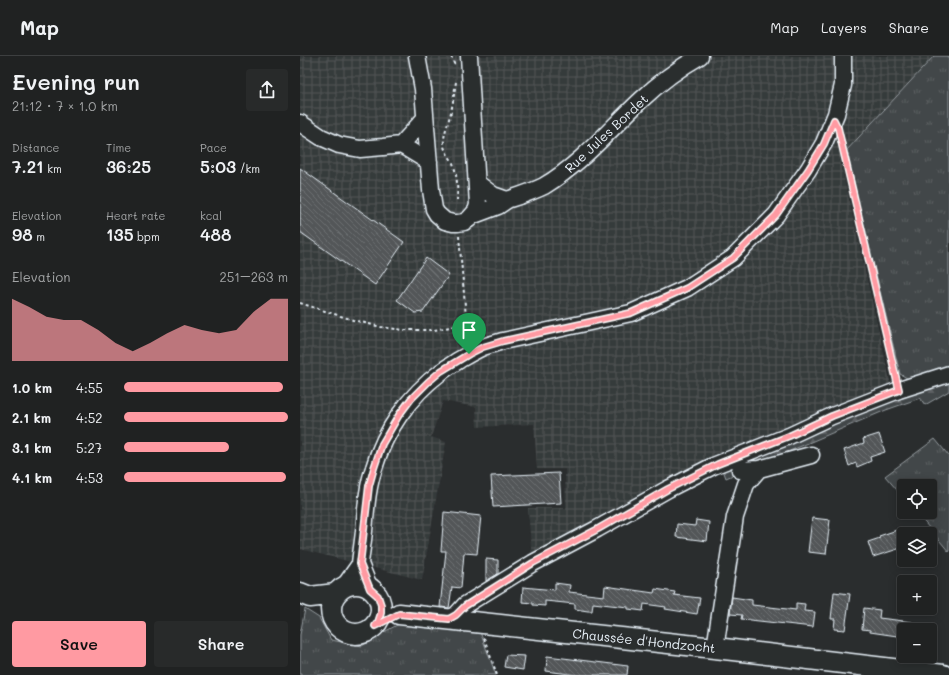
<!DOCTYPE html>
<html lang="en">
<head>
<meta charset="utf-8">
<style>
  :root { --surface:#202222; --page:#282a2a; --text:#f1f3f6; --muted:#a2a4a5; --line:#3d3f40; --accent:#ff9aa2 }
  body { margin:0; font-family:Mali,sans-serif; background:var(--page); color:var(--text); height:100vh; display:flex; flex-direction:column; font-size:15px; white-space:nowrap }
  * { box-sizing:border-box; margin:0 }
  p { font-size:13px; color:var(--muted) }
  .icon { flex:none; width:22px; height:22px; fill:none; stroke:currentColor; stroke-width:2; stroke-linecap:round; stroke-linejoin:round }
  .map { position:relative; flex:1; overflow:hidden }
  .drawer { display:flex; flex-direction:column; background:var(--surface); width:300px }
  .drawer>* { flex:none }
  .fabs { position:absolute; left:597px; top:423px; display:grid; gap:8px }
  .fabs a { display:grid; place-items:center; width:40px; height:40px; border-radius:4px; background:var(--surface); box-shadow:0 2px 10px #0003,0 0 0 1px var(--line); font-size:20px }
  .pin { position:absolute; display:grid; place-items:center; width:34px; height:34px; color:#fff; margin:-41px -17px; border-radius:50% 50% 50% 0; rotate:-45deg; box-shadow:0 0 4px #0007 }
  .pin .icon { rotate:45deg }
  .round { display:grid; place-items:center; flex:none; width:42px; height:42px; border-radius:4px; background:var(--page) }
  .head { display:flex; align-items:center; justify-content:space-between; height:68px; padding:0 12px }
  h1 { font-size:22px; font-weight:600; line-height:30px }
  .metrics { display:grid; grid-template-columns:repeat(3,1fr); gap:6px; height:68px; padding:4px 12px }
  .metrics div { display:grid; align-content:center }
  .metrics b { font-size:17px; font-weight:600 }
  .metrics small { font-size:11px; font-weight:400 }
  .metrics p { font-size:11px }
  .chart { height:112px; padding:8px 12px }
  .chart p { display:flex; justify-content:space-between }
  .chart svg { width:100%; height:72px; margin-top:4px; fill:var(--accent); opacity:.7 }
  .action { display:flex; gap:8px; margin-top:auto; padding:8px 12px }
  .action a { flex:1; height:46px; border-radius:4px; background:var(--accent); color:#111; font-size:16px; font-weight:600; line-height:46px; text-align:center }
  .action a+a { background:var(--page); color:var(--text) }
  ul { padding:0 12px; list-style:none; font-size:13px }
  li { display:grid; grid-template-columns:64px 48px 1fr; align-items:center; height:30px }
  li i { height:10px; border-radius:5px; background:var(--accent) }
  header { display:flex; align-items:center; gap:24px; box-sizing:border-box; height:56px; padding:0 20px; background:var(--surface); border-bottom:1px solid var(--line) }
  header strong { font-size:19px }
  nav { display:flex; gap:22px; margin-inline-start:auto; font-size:14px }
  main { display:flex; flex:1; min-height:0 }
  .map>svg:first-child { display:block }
</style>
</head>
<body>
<header>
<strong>Map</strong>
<nav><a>Map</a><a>Layers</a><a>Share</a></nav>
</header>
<main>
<section class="drawer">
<div class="head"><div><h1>Evening run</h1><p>21:12 · 7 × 1.0 km</p></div><a class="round"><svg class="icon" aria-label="share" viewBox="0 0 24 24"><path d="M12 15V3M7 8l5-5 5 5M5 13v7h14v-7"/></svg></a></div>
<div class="metrics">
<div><p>Distance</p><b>7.21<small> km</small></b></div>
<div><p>Time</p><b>36:25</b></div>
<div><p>Pace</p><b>5:03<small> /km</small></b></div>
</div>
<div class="metrics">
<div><p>Elevation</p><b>98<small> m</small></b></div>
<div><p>Heart rate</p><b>135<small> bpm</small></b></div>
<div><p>kcal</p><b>488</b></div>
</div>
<div class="chart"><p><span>Elevation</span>251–263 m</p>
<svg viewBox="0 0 160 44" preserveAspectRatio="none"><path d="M0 44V6L10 11L20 17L30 19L40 19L50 25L60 33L70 38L80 33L90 27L100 22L110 25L120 27L130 25L140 14L150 6L160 6V44z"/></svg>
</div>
<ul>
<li><b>1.0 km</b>4:55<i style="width:97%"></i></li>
<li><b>2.1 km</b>4:52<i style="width:100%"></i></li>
<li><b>3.1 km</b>5:27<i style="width:64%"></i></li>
<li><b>4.1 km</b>4:53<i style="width:99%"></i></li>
</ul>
<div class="action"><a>Save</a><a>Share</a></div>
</section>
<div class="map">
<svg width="649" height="619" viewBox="0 0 649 619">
  <defs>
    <pattern id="industrial-grid" width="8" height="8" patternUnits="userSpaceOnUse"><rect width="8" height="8" fill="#363a3b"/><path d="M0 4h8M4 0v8" fill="none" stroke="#535758"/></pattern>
    <pattern id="grass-tufts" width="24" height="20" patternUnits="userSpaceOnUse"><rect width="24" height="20" fill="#424648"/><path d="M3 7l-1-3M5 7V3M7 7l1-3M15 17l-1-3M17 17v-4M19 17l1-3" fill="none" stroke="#5d6163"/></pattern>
    <pattern id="forest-firs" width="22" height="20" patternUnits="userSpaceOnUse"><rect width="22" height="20" fill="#424648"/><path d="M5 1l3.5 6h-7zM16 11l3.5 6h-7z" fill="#5d6163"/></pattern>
    <pattern id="building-back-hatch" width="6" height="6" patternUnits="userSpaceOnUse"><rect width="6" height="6" fill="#535759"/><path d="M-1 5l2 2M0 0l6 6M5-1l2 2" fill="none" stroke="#6c7072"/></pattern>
  </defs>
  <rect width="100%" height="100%" fill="#2a2d2e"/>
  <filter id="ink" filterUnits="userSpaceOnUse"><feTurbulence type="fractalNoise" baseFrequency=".025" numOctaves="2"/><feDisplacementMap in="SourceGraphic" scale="8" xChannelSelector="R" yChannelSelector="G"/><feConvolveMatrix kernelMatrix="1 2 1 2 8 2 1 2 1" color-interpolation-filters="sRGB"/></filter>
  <g filter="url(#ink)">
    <path fill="url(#industrial-grid)" d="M0,0H634L540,103L591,329L232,504L228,452H266L265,413H237L234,368L177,371L176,351L143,345L131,381L146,386L122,524L0,493Z"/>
    <path fill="url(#grass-tufts)" stroke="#959ca0" d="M634,0H649V312L612,325L600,318L546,95Z
      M635,383L649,400V496L616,456H630V430H604V442L585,420Z
      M5,553L19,562L31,584L62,590L84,576L101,567L180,576L196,619H0V579Z"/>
    <path fill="url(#forest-firs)" stroke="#959ca0" d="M649,321V335L625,349L620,342L586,354L426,422L422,411Z"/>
    <path fill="url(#building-back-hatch)" stroke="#e8f1f8" d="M0,112L104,186L75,229L0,176Z
      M126,202L149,219L123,256L115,257L97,244Z
      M579,378L585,396L570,401L571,405L557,411L556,407L549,410L544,394L564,387L563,383Z
      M259,417L261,447L193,451L191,420Z
      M144,456L181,460L177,498L164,497L161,532L152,531L149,552L140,551L146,495H141Z
      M512,462L530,464L526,498L508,496Z
      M396,464L409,466L407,485L376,481L377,468L395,470Z
      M600,473V474L604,473V491L573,501L568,486L580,482L579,480Z
      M186,503L198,504V518L186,525Z
      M255,527L270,529L269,536L304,540L305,530L354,537L355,533L375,536L374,539L400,542L397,558L365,553L366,551L344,548L343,555L328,553V551L293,547L292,555H288L275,553V548L245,545V550L233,549V547L222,546L223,531L255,534Z
      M534,536L550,538L545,574L534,573L535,563H531Z
      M432,541L452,544V549L496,554V547L505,548L504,555L515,556L513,571L441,563L442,559L430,558Z
      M564,552L580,554L579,562L612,566L610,574H604V581L570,576V574L562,573Z
      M206,599L225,600L223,614L204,611Z
      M247,600L328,610L327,619H277L246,615Z"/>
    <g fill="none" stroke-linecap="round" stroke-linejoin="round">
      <defs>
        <path id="minor" d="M117,0L123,33L131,134L134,153L137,158L145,165L153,167H158L164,166L169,163L176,155L178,149L169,0
          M125,62L101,89L129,106
          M0,67L21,81L39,89L60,93L83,91L101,89
          M207,144C219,140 232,136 244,130C281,108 310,73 341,44C359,27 379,12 400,0
          M174,159L198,150L207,144L193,139L177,127
          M440,414L459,413L511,399
          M60,508C61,497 63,486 64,475C66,454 67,432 74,412C85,374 109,340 141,316C146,312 153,308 159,304C166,300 174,295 183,291C189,289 196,287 203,285L331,257L387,232L433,202L476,159L508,114L524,87L536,58L543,29V0
          M43,532L60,508L70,533
          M149,563L156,559L165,549L233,507L297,473L368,433L413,410L489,380L532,360L599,334L649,318
          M415,592L435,461L446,428L459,413"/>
        <path id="major" d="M31 553a25 25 0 1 1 50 0a25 25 0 1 1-50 0Z
          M0,537L10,541L36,538
          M99,558L433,594L643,619"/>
      </defs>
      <use href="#minor" stroke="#e8f1f8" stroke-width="19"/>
      <use href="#major" stroke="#e8f1f8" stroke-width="23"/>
      <path stroke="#e8f1f8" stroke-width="2" stroke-dasharray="3 3" stroke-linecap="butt" d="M151,0L155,10
        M156,26C154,37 153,49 150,60C147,70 143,80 144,90C145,96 151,102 153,107C157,119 158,132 157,144
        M540,82L596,321
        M159,180L168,284
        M0,247L53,264L81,271L103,274H134L166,268
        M184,582L197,619"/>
      <use href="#minor" stroke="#2a2d2e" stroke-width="16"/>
      <use href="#major" stroke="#2a2d2e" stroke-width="20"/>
    </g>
  </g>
  <g fill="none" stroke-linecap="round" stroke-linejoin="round" filter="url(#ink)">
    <defs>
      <path id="route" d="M534,64L538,72L599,334L532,360L489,380L418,408L368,433L298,473L233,507L165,550L156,559L149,563L99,558L75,570L78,566L81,557V549L78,540L70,533L60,508L69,430L74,412L82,388L99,359L111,343L128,326L141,315L169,298L183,291L203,285L331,257L387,232L433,202L476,159L508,114L524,88Z"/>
    </defs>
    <use href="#route" stroke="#fff" stroke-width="8"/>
    <use href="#route" stroke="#ff9aa2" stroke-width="5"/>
  </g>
  <g text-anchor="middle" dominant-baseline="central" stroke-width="3.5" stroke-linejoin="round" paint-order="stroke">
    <g font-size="13" fill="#e8f1f8" stroke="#2a2d2e">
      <text transform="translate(306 77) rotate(-43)">Rue Jules Bordet</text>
      <text transform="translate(344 584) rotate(6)">Chaussée d'Hondzocht</text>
    </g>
  </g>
</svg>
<div class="fabs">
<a><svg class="icon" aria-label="locate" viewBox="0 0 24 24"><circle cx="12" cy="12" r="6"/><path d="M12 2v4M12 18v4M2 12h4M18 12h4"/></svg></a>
<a><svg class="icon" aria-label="layers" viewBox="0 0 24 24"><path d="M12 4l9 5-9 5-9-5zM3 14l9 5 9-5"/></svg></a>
<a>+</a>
<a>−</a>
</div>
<div class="pin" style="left:169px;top:298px;background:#1e9e55"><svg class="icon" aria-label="arrive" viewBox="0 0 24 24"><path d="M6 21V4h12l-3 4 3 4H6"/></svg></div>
</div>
</main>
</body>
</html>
